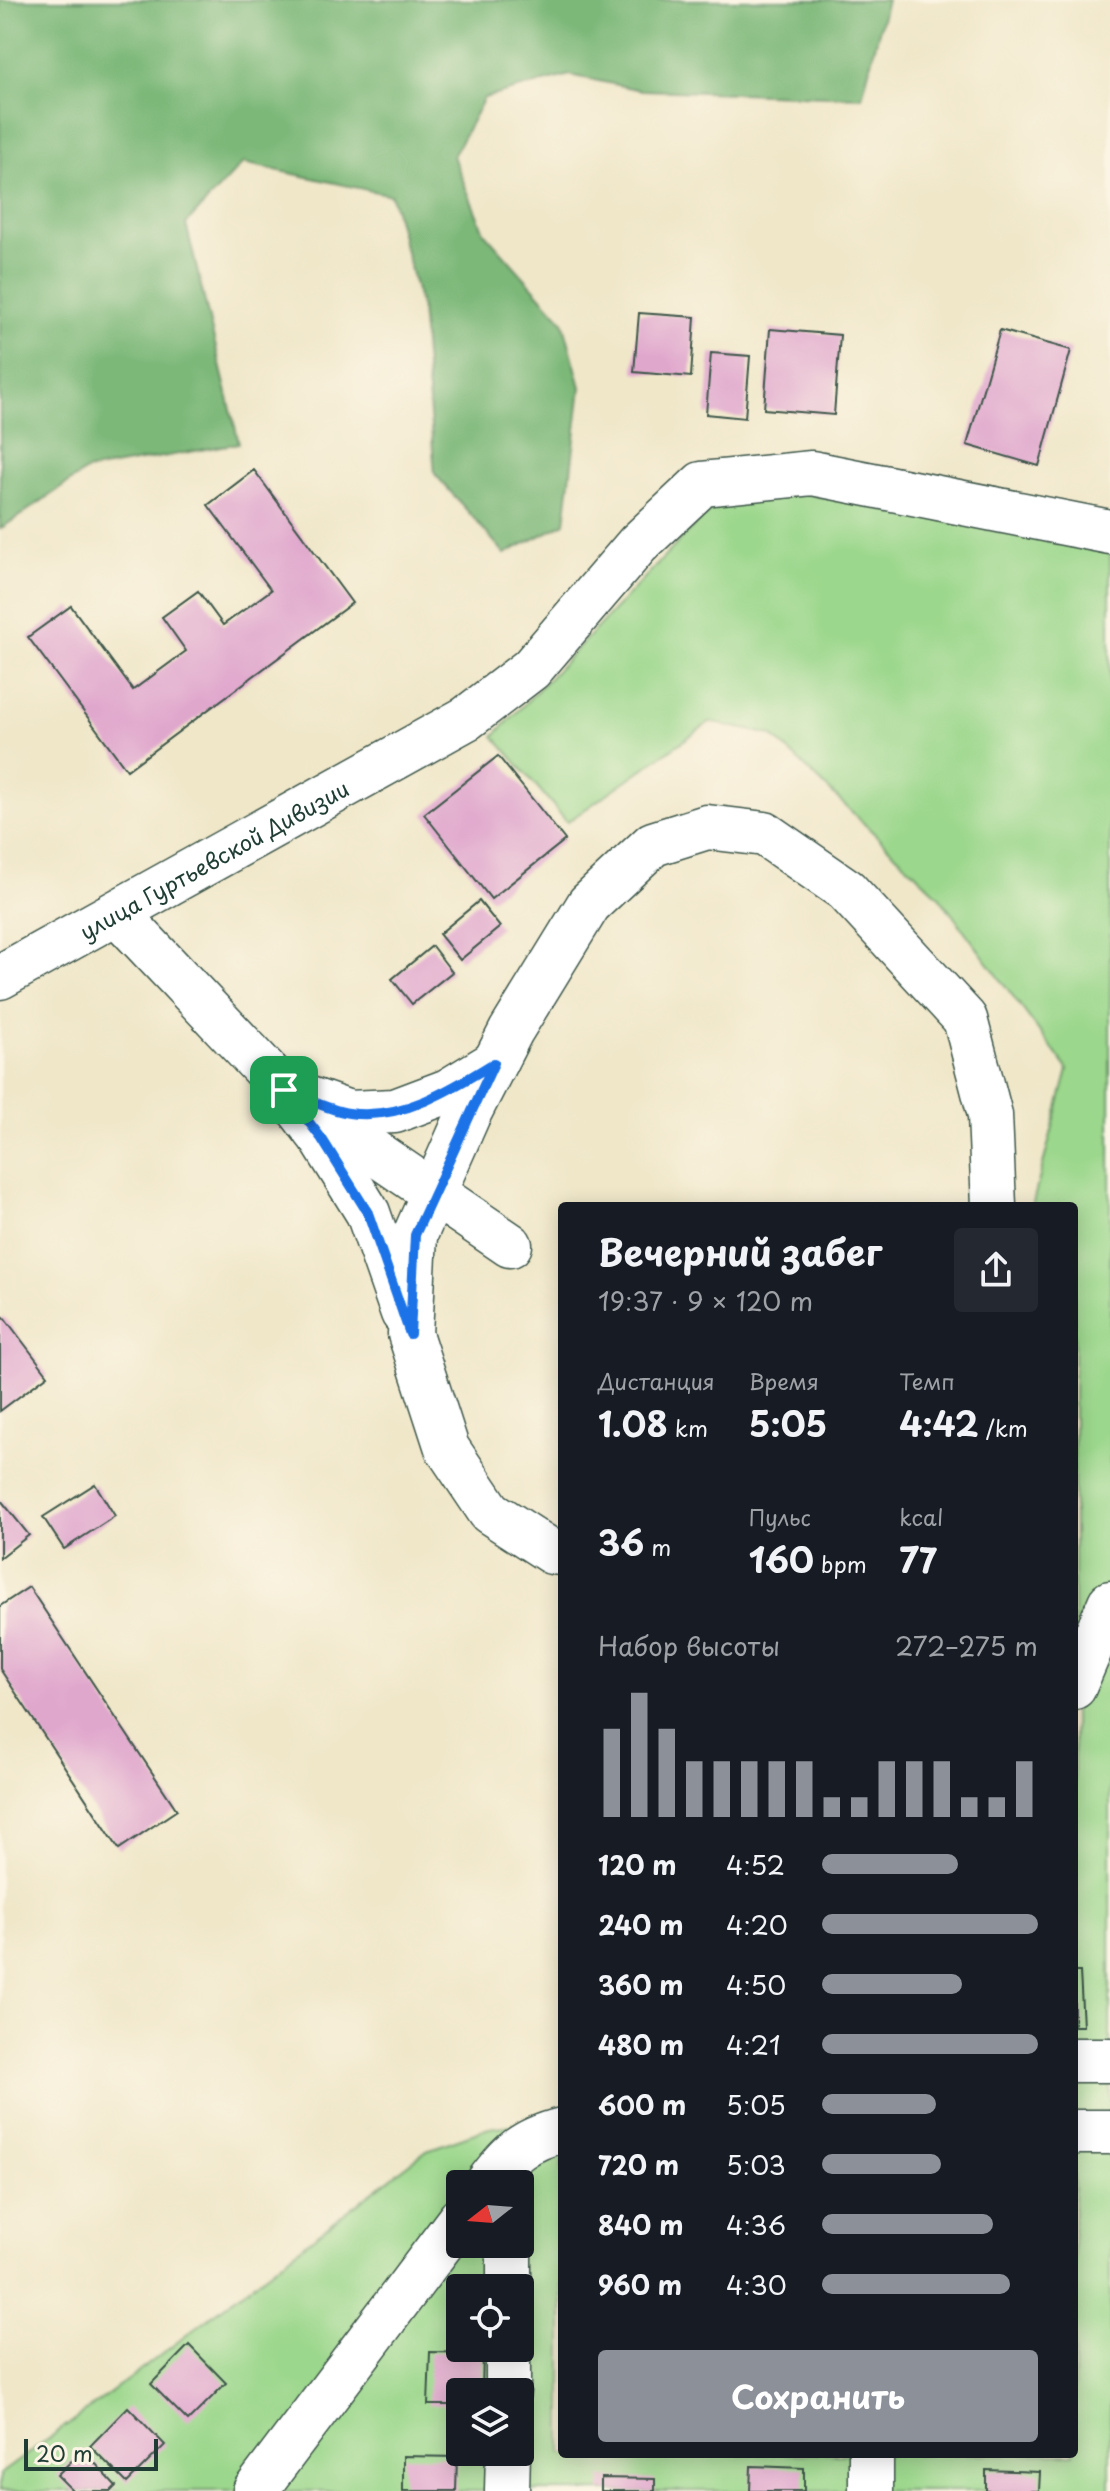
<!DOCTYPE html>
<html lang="ru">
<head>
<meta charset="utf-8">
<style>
  :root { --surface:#171b24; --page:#242831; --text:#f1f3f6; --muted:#9ea1a6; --accent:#8c9099 }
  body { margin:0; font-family:"Playpen Sans",sans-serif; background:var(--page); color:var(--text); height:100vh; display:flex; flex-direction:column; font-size:30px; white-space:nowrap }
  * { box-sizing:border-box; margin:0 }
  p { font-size:26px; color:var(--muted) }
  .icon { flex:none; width:44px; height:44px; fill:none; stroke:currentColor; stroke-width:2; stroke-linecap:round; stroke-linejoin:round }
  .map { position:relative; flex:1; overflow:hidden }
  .details { position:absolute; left:558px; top:1202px; width:520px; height:1256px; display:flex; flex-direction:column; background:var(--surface); border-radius:8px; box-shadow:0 4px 20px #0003 }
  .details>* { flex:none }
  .needle { width:52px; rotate:253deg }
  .controls { position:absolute; left:446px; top:2170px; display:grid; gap:16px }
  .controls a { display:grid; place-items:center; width:88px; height:88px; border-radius:8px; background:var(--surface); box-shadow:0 4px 20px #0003; font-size:40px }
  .scale { position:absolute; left:24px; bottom:20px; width:134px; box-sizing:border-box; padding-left:8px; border:4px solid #1f3d34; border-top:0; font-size:22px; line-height:28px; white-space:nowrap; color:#1f3d34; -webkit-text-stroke:6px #fcf5e5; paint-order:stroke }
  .pin { position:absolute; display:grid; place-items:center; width:68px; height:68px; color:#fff; margin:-34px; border-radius:16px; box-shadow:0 4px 12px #0006 }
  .round { display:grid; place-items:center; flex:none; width:84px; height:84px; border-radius:8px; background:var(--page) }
  .summary { display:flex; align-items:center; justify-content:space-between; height:136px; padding:0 40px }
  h1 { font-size:36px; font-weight:700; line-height:60px }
  .stats { display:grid; grid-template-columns:repeat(3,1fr); gap:12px; height:136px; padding:8px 40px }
  .stats div { display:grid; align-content:center }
  .stats b { font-size:34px; font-weight:700 }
  .stats small { font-size:22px; font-weight:400 }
  .stats p { font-size:22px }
  .chart { height:224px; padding:16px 40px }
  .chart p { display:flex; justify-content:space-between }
  .chart svg { width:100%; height:144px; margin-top:8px; stroke:var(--accent); stroke-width:6 }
  .button { display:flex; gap:16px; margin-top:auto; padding:16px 40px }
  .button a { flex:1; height:92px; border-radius:8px; background:var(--accent); color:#fff; font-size:32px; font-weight:700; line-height:92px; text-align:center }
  ul { padding:0 40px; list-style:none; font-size:26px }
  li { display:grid; grid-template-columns:128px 96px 1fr; align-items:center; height:60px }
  li i { height:20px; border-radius:10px; background:var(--accent) }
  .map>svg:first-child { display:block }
</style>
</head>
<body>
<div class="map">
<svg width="1110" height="2491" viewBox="0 0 1110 2491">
  <rect width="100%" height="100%" fill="#fcf5e5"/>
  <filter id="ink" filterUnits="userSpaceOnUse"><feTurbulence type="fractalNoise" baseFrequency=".0125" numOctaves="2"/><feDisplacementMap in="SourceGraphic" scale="16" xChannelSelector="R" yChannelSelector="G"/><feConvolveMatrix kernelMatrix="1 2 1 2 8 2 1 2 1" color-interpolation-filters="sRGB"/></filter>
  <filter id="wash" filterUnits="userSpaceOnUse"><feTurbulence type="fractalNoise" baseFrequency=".006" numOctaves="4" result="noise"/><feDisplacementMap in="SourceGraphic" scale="32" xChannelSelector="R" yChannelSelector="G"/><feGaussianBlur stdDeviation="1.8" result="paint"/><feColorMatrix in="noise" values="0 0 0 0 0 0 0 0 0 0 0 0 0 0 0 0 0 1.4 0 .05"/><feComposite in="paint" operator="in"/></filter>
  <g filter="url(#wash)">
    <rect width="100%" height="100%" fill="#f0e7c9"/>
    <path fill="#9bd78c" stroke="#5d8a60" stroke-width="2" fill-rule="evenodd" d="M771,487L1110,553V2491H0V2474L132,2377L427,2150L489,2128L562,2118V2454H1074V1206H1032L1068,1070L937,894L772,735L710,722L567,822L494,736L708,511ZM460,2184H520V2244H460ZM460,2288H520V2348H460ZM460,2392H520V2452H460Z"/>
    <path fill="#7cb878" stroke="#4e7a56" stroke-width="2" d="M0,0H887L862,97L641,90L570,75L484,98L453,156L484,232L563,321L581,387L565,523L505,554L435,474L421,309L391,195L243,163L186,224L239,443L86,471L0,529Z"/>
    <g id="blocks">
      <path fill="#e0a7cd" d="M639,313L695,317L691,377L634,372Z
        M770,329L840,335L834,415L764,409Z
        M1000,330L1071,350L1039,466L967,445Z
        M711,353L750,356L745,418L706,414Z
        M254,470L352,603L127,770L28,637L71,606L133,690L186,651L162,617L198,591L223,625L271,590L208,505Z
        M498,756L565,840L491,899L424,814Z
        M479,901L500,927L460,960L439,934Z
        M432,946L452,972L412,1004L392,979Z
        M4,1317L48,1375L0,1411V1320Z
        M95,1484L115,1516L64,1549L43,1517Z
        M0,1499L29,1535L0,1558Z
        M29,1587L177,1810L119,1849L0,1669V1606Z
        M1074,1972H1080L1083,2026H1074Z
        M189,2345L226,2383L188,2421L151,2384Z
        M430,2352L483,2353L482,2392H460V2405H428Z
        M128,2407L165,2445L127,2483L90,2446Z
        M83,2450L116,2486L111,2491H73L57,2475Z
        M403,2456L457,2457L456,2491H403Z
        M751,2466L804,2468V2491H750Z
        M986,2470L1040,2472L1039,2491H986Z
        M601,2478L655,2479V2491H601Z"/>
    </g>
  </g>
  <g filter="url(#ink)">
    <use href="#blocks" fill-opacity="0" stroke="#3e564a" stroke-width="2"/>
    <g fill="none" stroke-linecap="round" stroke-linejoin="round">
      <defs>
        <g id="minor">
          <path d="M117,913L284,1090L349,1113L395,1111L448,1091L494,1063"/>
          <path id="s1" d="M0,977L467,718L531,669L638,544L702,484L812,473L1110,532"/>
          <path d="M284,1090L322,1139L368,1213L403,1313"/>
          <path d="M312,1110L510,1245"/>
          <path d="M562,1553L552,1552L490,1512L447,1448L410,1334L415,1235L468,1115L511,1031L589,904L653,844L707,827L765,834L846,890L965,1019L990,1115L994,1206"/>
          <path d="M1074,1687L1110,1603"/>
          <path d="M1074,2060H1110"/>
          <path d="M1074,2132H1110"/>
          <path d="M487,2184C510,2153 523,2140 562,2130"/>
          <path d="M509,2288V2244"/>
          <path d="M508,2392V2348"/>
          <path d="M255,2491L460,2219"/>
          <path d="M507,2491L508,2452"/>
          <path d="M871,2491V2454"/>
        </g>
      </defs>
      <use href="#minor" stroke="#3e564a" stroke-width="47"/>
      <use href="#minor" stroke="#fff" stroke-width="44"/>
    </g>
  </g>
  <g fill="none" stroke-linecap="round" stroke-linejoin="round" filter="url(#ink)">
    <defs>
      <path id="route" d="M494,1063L415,1235L410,1334L368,1213L322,1139L284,1090C304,1097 328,1110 349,1113C401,1121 452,1089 494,1063Z"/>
    </defs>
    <use href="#route" stroke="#fff" stroke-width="16"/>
    <use href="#route" stroke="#1a73e8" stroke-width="10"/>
  </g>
  <g text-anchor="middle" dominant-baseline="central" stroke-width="7" stroke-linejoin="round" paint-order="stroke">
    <g font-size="22" fill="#1f3d34" stroke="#fcf5e5">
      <text stroke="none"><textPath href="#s1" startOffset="244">улица Гуртьевской Дивизии</textPath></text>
    </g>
  </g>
</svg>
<div class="controls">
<a><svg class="needle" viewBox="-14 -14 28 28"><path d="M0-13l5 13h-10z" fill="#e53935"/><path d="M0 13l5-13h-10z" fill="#9ea1a6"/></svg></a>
<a><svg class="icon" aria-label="locate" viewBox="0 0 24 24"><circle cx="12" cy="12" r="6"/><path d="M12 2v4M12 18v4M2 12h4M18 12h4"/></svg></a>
<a><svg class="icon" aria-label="layers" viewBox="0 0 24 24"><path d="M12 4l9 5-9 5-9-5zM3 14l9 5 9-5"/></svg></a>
</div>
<div class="scale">20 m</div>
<div class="pin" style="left:284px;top:1090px;background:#1e9e55"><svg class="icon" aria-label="arrive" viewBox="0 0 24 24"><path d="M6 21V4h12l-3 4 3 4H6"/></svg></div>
<section class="details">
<div class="summary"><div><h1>Вечерний забег</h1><p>19:37 · 9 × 120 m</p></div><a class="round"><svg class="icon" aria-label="share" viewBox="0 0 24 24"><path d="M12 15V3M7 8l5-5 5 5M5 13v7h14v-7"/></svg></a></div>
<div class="stats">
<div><p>Дистанция</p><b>1.08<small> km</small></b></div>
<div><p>Время</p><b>5:05</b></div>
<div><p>Темп</p><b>4:42<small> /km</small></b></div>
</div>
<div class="stats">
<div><b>36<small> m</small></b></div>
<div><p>Пульс</p><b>160<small> bpm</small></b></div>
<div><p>kcal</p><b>77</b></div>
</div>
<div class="chart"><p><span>Набор высоты</span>272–275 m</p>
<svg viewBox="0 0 160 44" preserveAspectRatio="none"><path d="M5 44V17M15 44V6M25 44V17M35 44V27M45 44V27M55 44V27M65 44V27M75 44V27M85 44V38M95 44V38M105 44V27M115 44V27M125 44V27M135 44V38M145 44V38M155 44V27"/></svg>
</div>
<ul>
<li><b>120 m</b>4:52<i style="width:63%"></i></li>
<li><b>240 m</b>4:20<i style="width:100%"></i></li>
<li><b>360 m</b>4:50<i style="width:65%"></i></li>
<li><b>480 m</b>4:21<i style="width:100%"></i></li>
<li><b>600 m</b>5:05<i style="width:53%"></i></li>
<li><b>720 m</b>5:03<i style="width:55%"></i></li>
<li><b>840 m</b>4:36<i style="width:79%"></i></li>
<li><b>960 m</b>4:30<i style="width:87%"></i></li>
</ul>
<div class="button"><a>Сохранить</a></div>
</section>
</div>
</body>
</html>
